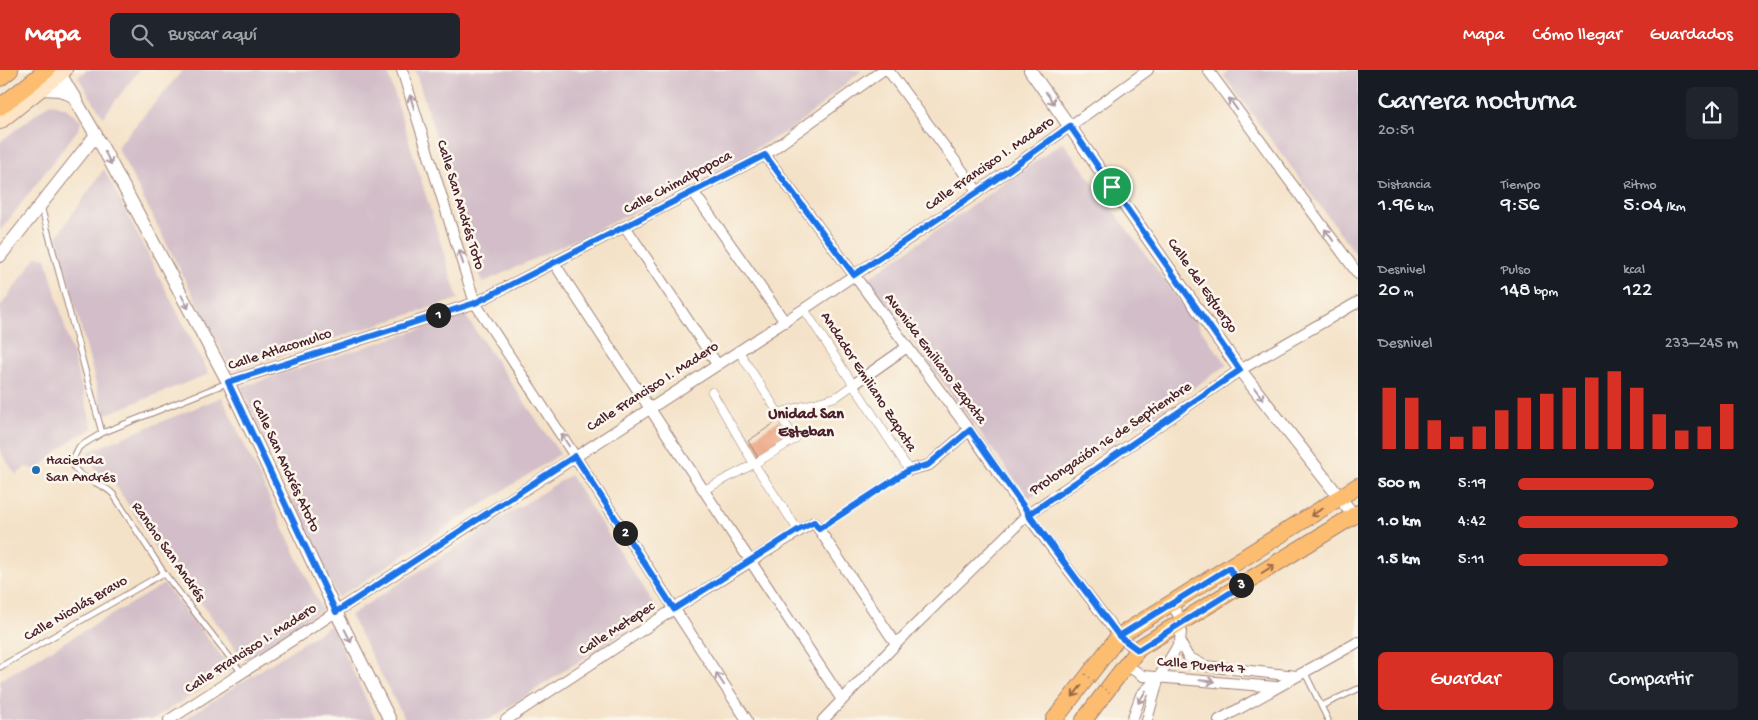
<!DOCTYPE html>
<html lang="es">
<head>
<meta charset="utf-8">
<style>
  :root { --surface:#171b24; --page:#20242c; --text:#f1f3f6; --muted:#9ea1a6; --accent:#d93025 }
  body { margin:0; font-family:"Gochi Hand",sans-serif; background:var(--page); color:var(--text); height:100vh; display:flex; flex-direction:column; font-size:19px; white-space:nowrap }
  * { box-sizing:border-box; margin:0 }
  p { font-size:16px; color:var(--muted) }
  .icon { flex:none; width:28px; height:28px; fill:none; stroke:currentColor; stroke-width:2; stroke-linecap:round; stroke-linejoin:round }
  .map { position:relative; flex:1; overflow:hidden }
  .panel { display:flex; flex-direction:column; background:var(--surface); width:400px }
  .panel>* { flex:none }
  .pin { position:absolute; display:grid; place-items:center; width:42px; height:42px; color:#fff; margin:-21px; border:2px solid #fff; border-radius:50%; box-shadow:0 1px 5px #0007 }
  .km { position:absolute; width:25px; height:25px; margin:-12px; border-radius:50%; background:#222; color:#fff; font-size:14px; line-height:25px; text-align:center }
  .round { display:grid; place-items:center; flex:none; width:52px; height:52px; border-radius:8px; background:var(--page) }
  .summary { display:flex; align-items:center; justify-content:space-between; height:85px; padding:0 20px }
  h1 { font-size:28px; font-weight:600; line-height:38px }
  .stats { display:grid; grid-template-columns:repeat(3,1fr); gap:8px; height:85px; padding:5px 20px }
  .stats div { display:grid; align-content:center }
  .stats b { font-size:21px; font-weight:600 }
  .stats small { font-size:14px; font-weight:400 }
  .stats p { font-size:14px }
  .chart { height:140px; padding:10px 20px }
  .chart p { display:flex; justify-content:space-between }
  .chart svg { width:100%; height:90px; margin-top:5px; stroke:var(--accent); stroke-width:6 }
  .primary-button { display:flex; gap:10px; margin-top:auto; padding:10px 20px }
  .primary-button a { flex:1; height:58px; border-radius:8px; background:var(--accent); color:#fff; font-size:20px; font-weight:600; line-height:58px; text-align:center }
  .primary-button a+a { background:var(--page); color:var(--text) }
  ul { padding:0 20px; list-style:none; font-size:16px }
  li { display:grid; grid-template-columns:80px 60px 1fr; align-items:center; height:38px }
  li i { height:12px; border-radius:6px; background:var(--accent) }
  header { display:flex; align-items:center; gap:30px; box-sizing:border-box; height:70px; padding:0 25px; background:var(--accent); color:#fff }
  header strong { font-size:24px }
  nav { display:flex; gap:28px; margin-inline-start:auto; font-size:18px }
  .search { width:350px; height:45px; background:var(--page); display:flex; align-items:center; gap:12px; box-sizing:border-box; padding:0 18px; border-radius:8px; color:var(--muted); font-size:19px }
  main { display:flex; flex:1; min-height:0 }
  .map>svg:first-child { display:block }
</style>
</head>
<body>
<header>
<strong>Mapa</strong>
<div class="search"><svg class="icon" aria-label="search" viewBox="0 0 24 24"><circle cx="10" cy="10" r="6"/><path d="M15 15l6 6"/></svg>Buscar aquí</div>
<nav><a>Mapa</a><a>Cómo llegar</a><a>Guardados</a></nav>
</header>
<main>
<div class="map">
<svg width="1358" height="650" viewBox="0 0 1358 650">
  <rect width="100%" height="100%" fill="#fbf7ec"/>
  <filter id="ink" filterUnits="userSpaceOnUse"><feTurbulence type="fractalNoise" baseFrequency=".02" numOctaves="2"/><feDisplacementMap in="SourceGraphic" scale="10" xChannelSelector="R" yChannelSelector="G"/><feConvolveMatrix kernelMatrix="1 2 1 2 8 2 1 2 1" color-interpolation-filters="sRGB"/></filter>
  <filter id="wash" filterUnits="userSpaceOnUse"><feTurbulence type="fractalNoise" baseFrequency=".0096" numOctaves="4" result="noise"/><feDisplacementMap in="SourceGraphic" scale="20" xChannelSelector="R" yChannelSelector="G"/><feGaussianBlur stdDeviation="1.12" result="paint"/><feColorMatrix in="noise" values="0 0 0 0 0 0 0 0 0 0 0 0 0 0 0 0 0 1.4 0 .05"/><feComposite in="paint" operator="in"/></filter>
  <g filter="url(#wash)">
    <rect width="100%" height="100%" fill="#f4e2c8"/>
    <path fill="#d2bdc8" d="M87,0H139L103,47L78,7Z
      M183,0H387L458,229L232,301L117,77Z
      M415,0H862L796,56L671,125L482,213Z
      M1228,0H1358V187L1224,6Z
      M50,33L65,38L81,50L80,57L0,161V72Z
      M1063,72L1227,295L1029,429L867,209Z
      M104,99L209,304L104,345L57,166Z
      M37,186L46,188L93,359L74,368L36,400L26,397L16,405L0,381V237Z
      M465,245L560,384L338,528L241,317Z
      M222,327L322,540L244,590L166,487L161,488L137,448L112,410L98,405L87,382Z
      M570,405L657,540L489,650H405L350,545Z
      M164,514L232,599L153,650H0V610Z
      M331,555L376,650H183Z"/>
    <g id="blocks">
      <path fill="#eb9d79" d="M779,350L790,368L759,389L748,371Z"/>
    </g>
  </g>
  <g filter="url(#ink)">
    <use href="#blocks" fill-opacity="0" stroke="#9f807a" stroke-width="1"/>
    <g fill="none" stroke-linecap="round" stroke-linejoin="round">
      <defs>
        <path id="service" d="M41,136L102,363
          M227,313L102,363L79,377L72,391C76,410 100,411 113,424L164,503L242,603
          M0,597L164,503
          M1305,603L1328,650
          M1321,636L1358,619"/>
        <path id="pedestrian" d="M804,239L909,400L819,459
          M712,322L754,394L798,460
          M778,343L836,327L853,315
          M704,420L754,394L795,369L738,280"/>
        <path id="minor" d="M402,0L475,233L747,650
          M888,0L978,122
          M1208,0L1358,204
          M765,85L969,360L1027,445L1119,566L1138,580
          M694,123L785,252
          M626,158L717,294
          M554,193L842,630
          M228,312L475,233L765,85L883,0
          M853,315L907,277
          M909,400L929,395L969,360
          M1180,572L1188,587L1205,596L1297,606
          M1126,595L1143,606L1276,617
          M169,650L804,239L978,122L1148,0
          M506,650L674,539L814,452L896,574
          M823,650L896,574L1027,445L1240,300L1358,232
          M1132,650L1141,625L1159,607L1180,572L1182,551L1171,533
          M1147,650L1159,607
          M1219,650L1358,572"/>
        <path id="tertiary" d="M58,0L96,65L228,312L336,542L390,650
          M1030,0L1240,300L1354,446
          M41,19L60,20L75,27
          M0,186L96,65"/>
        <path id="secondary" d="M0,52L65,0"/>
        <path id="primary" d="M1054,650L1119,566L1358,416
          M1084,650L1139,578L1358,443"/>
        <path id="trunk" d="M0,8L10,0
          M0,37L47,0"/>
      </defs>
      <use href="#service" stroke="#9f807a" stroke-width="7"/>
      <use href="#pedestrian" stroke="#9f807a" stroke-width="9"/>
      <use href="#minor" stroke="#9f807a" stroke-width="12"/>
      <use href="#tertiary" stroke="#9f807a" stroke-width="14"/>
      <use href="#secondary" stroke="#9f807a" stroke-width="16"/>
      <use href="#primary" stroke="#9f807a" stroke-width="18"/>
      <use href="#trunk" stroke="#9f807a" stroke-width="18"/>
      <use href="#service" stroke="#fff" stroke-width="5"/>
      <use href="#pedestrian" stroke="#fff" stroke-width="8"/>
      <use href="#minor" stroke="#fff" stroke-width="10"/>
      <use href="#tertiary" stroke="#fff" stroke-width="12"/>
      <use href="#secondary" stroke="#fee5c5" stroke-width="14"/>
      <use href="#primary" stroke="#fcbd6f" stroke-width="16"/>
      <use href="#trunk" stroke="#fcbd6f" stroke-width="16"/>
      <path stroke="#9f807a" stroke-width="2" stroke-dasharray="1 4" stroke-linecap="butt" d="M1085,604L1112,625"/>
    </g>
    <defs><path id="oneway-shaft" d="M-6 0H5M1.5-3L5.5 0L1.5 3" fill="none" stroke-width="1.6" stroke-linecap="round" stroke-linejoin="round" transform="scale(1.25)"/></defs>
    <g stroke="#ae9aa0">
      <use href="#oneway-shaft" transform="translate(1050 28) rotate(55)"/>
      <use href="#oneway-shaft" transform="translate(412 32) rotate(-107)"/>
      <use href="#oneway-shaft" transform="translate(1233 34) rotate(-126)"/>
      <use href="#oneway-shaft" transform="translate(108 88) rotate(62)"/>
      <use href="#oneway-shaft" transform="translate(1329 165) rotate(-126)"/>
      <use href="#oneway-shaft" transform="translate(461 187) rotate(-107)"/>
      <use href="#oneway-shaft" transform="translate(185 232) rotate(62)"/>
      <use href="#oneway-shaft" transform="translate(1259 324) rotate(52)"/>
      <use href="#oneway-shaft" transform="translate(565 370) rotate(-123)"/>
      <use href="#oneway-shaft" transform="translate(348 566) rotate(63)"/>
      <use href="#oneway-shaft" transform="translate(720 609) rotate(-123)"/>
      <use href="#oneway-shaft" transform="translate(1207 611) rotate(5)"/>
      <use href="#oneway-shaft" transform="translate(1142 627) rotate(121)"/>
    </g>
    <g stroke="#9a664a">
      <use href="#oneway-shaft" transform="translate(1317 442) rotate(148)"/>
      <use href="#oneway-shaft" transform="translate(1268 499) rotate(-32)"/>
      <use href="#oneway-shaft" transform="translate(1077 621) rotate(128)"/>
    </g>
  </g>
  <g fill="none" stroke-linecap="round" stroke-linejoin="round" filter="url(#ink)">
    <defs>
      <path id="route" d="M1112,117L1070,56L978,122L854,205L765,85L475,233L228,312L336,542L575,386L674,539L798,460L814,452L819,459L909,400L928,395L970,360C1018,430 1068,498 1119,566L1229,498L1241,516L1138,580L1119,566L1028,445L1240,300L1112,117"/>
    </defs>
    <use href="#route" stroke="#fff" stroke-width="10"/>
    <use href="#route" stroke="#1a73e8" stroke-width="6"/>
  </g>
  <circle fill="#1f6fb2" stroke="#fbf7ec" stroke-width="2" cx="36" cy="400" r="5"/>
  <g text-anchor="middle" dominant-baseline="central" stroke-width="5" stroke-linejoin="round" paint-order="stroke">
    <g font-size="15" fill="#4a1f2b" stroke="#fbf7ec">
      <text transform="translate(990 94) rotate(-35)">Calle Francisco I. Madero</text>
      <text transform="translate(678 113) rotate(-28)">Calle Chimalpopoca</text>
      <text transform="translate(460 135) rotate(73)">Calle San Andrés Toto</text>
      <text transform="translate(1202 216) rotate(55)">Calle del Esfuerzo</text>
      <text transform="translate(280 280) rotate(-18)">Calle Atlacomulco</text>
      <text transform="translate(935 289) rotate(53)">Avenida Emiliano Zapata</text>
      <text transform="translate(868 312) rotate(57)">Andador Emiliano Zapata</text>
      <text transform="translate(653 317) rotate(-33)">Calle Francisco I. Madero</text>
      <text transform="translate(1111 369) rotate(-34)">Prolongación 16 de Septiembre</text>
      <text transform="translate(285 396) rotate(65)">Calle San Andrés Atoto</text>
      <text transform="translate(168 482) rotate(55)">Rancho San Andrés</text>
      <text transform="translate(76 539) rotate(-30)">Calle Nicolás Bravo</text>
      <text transform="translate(617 559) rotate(-33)">Calle Metepec</text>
      <text transform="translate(251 579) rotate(-33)">Calle Francisco I. Madero</text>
      <text transform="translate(1201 596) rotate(5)">Calle Puerta 7</text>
    </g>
    <g font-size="15" fill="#4a1f2b" stroke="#fbf7ec" text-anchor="start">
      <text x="46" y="391">Hacienda<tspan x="46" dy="17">San Andrés</tspan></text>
    </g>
    <g font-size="16" font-weight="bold" fill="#4a1f2b" stroke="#fbf7ec">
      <text x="806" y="345">Unidad San<tspan x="806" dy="18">Esteban</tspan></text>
    </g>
  </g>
</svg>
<div class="pin" style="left:1112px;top:117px;background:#1e9e55"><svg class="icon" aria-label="arrive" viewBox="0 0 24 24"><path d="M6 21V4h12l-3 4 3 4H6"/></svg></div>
<b class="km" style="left:438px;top:245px">1</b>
<b class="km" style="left:625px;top:463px">2</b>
<b class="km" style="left:1241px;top:515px">3</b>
</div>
<section class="panel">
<div class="summary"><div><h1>Carrera nocturna</h1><p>20:51</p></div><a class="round"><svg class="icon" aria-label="share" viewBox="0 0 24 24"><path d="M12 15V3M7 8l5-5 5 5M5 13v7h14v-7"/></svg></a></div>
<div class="stats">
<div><p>Distancia</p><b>1.96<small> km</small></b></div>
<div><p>Tiempo</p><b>9:56</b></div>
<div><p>Ritmo</p><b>5:04<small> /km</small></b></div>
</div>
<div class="stats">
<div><p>Desnivel</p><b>20<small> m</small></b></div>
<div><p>Pulso</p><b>148<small> bpm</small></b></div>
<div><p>kcal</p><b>122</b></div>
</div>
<div class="chart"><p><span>Desnivel</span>233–245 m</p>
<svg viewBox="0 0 160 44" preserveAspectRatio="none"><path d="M5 44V14M15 44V19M25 44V30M35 44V38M45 44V33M55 44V25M65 44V19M75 44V17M85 44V14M95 44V9M105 44V6M115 44V14M125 44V27M135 44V35M145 44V33M155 44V22"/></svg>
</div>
<ul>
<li><b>500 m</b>5:19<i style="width:62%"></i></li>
<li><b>1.0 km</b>4:42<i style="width:100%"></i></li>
<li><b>1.5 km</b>5:11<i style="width:68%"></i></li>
</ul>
<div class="primary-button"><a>Guardar</a><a>Compartir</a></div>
</section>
</main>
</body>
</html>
